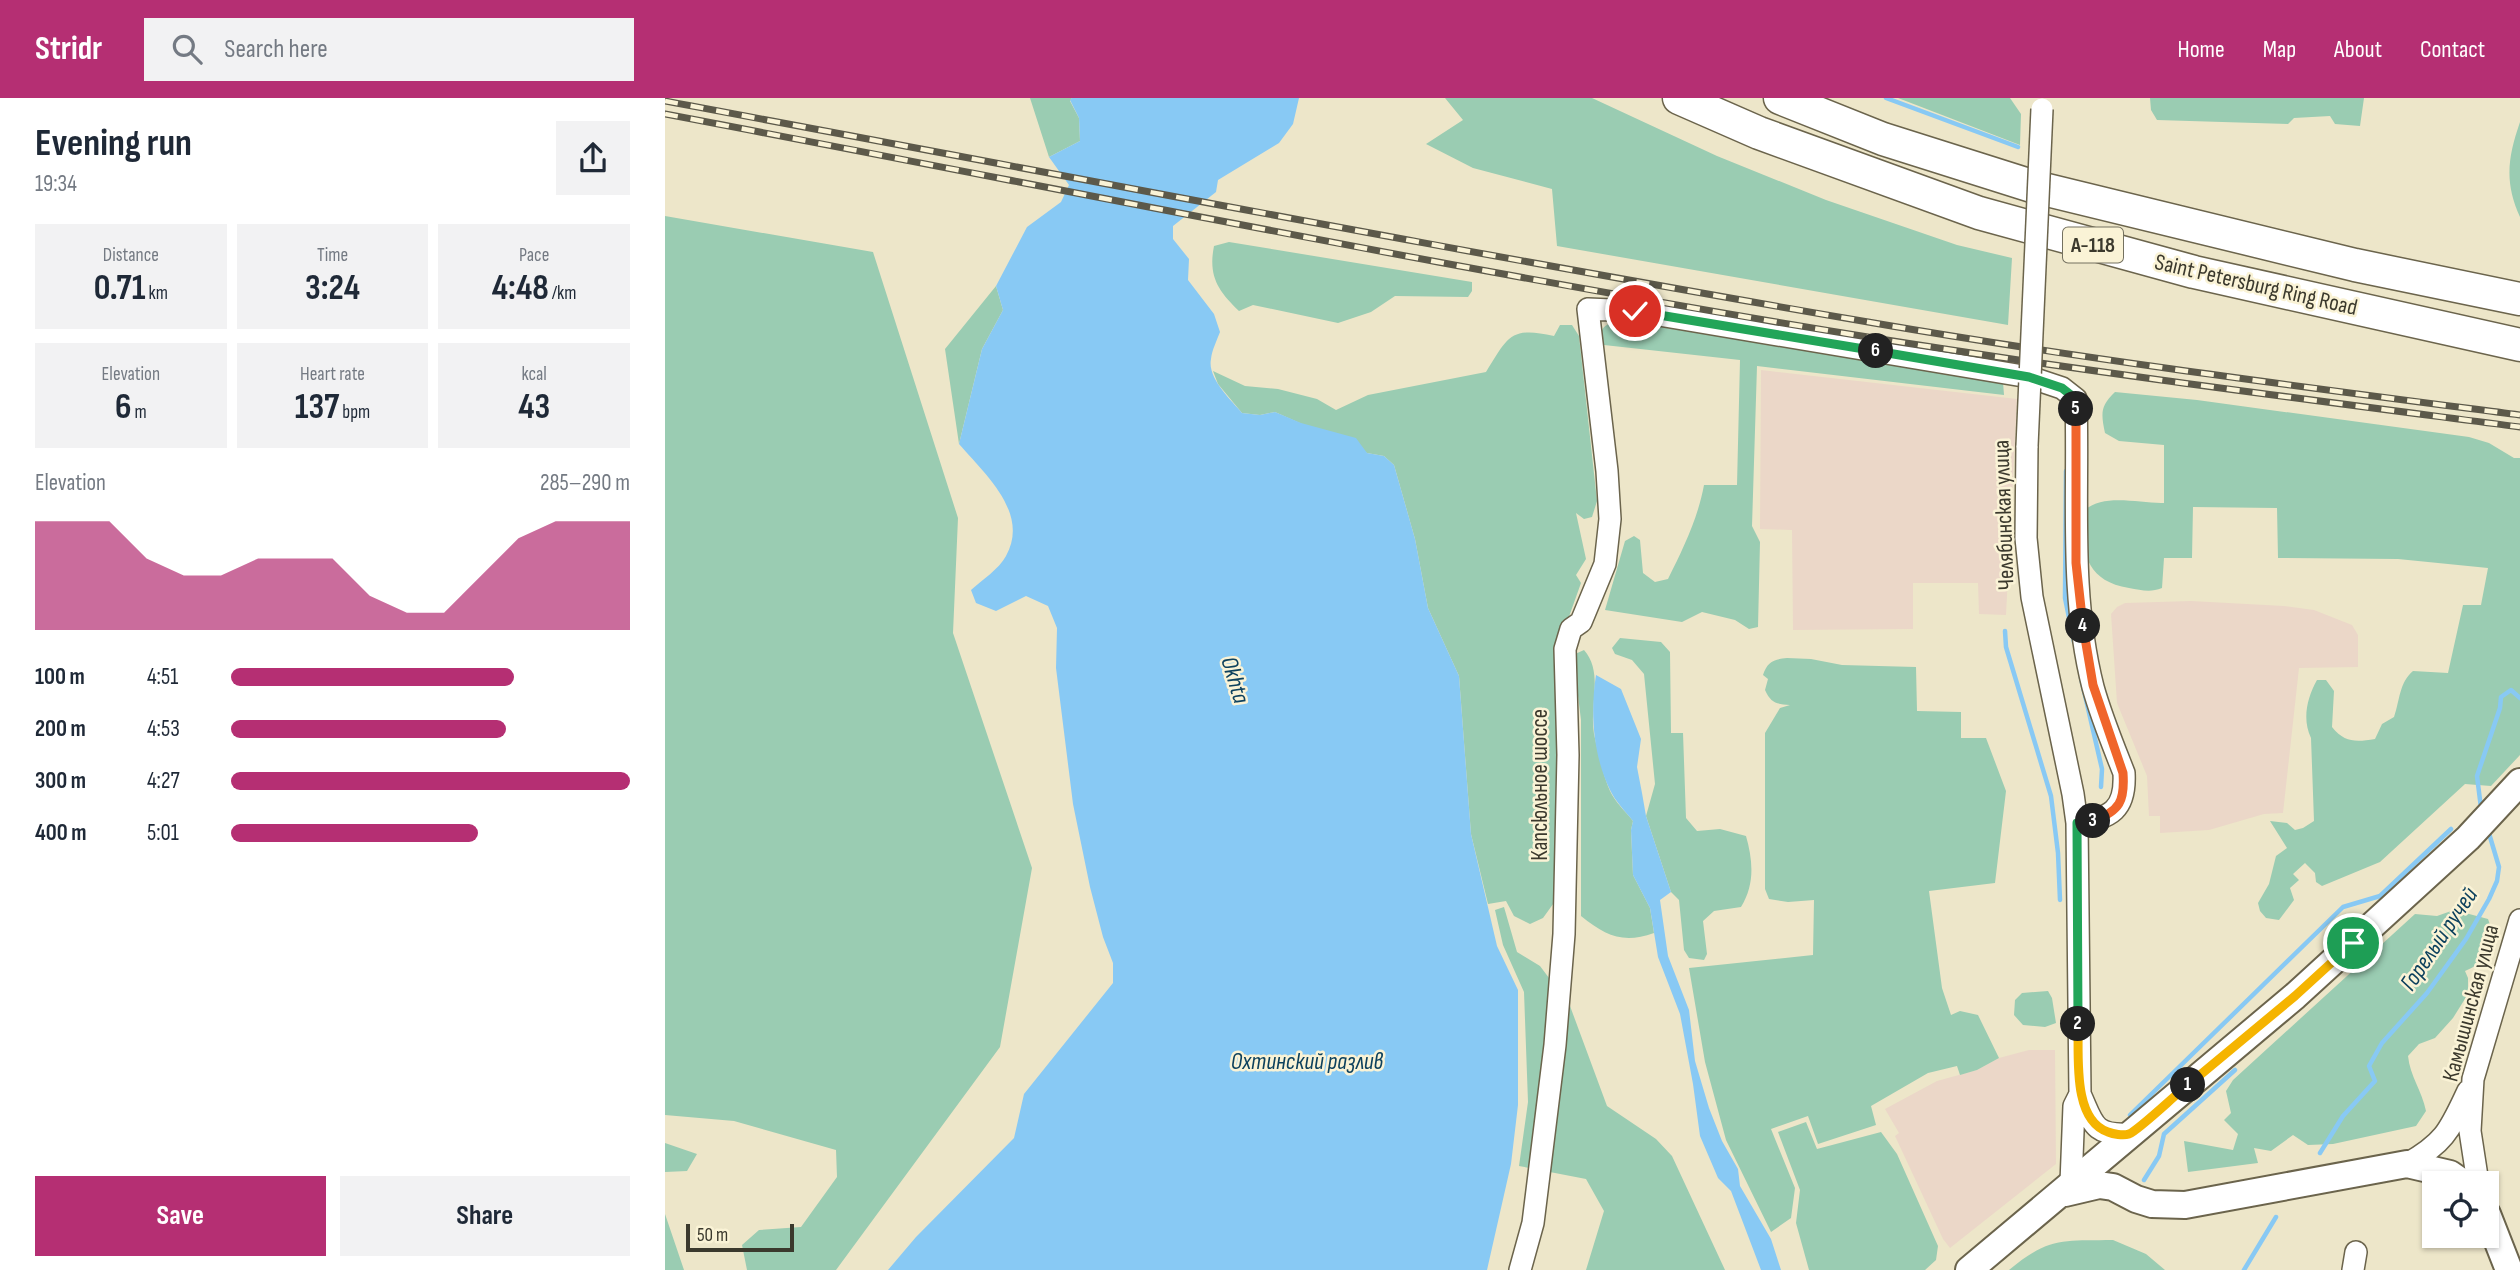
<!DOCTYPE html>
<html lang="en">
<head>
<meta charset="utf-8">
<style>
  :root { --surface:#fff; --page:#f2f2f3; --text:#1f2937; --muted:#747a83; --accent:#b52f73 }
  body { margin:0; font-family:"Sofia Sans Condensed",sans-serif; background:var(--page); color:var(--text); height:100vh; display:flex; flex-direction:column; font-size:26px; white-space:nowrap }
  * { box-sizing:border-box; margin:0 }
  p { font-size:23px; color:var(--muted) }
  .icon { flex:none; width:38px; height:38px; fill:none; stroke:currentColor; stroke-width:2; stroke-linecap:round; stroke-linejoin:round }
  .map { position:relative; flex:1; overflow:hidden }
  .side { display:flex; flex-direction:column; background:var(--surface); width:665px }
  .side>* { flex:none }
  .buttons { position:absolute; left:1757px; top:1073px; display:grid; gap:14px }
  .buttons a { display:grid; place-items:center; width:77px; height:77px; border-radius:0px; background:var(--surface); box-shadow:0 2px 5px #0004; font-size:35px }
  .scale { position:absolute; left:21px; bottom:18px; width:108px; box-sizing:border-box; padding-left:7px; border:4px solid #3b392d; border-top:0; font-size:19px; line-height:24px; white-space:nowrap; color:#3b392d; -webkit-text-stroke:5px #faf3d6; paint-order:stroke }
  .pin { position:absolute; display:grid; place-items:center; width:60px; height:60px; color:#fff; margin:-30px; border:4px solid #fff; border-radius:50%; box-shadow:0 2px 7px #0007 }
  .km { position:absolute; width:35px; height:35px; margin:-18px; border-radius:50%; background:#222; color:#fff; font-size:19px; line-height:35px; text-align:center }
  .round { display:grid; place-items:center; flex:none; width:74px; height:74px; border-radius:0px; background:var(--page) }
  .head { display:flex; align-items:center; justify-content:space-between; height:119px; padding:0 35px }
  h1 { font-size:38px; font-weight:700; line-height:52px }
  .metrics { display:grid; grid-template-columns:repeat(3,1fr); gap:10px; height:119px; padding:7px 35px }
  .metrics div { display:grid; align-content:center; border-radius:0px; background:var(--page); text-align:center }
  .metrics b { font-size:35px; font-weight:700 }
  .metrics small { font-size:19px; font-weight:400 }
  .metrics p { font-size:19px }
  .chart { height:196px; padding:14px 35px }
  .chart p { display:flex; justify-content:space-between }
  .chart svg { width:100%; height:126px; margin-top:7px; fill:var(--accent); opacity:.7 }
  .action { display:flex; gap:14px; margin-top:auto; padding:14px 35px }
  .action a { flex:1; height:80px; border-radius:0px; background:var(--accent); color:#fff; font-size:28px; font-weight:700; line-height:80px; text-align:center }
  .action a+a { background:var(--page); color:var(--text) }
  ul { padding:0 35px; list-style:none; font-size:23px }
  li { display:grid; grid-template-columns:112px 84px 1fr; align-items:center; height:52px }
  li i { height:18px; border-radius:9px; background:var(--accent) }
  header { display:flex; align-items:center; gap:42px; box-sizing:border-box; height:98px; padding:0 35px; background:var(--accent); color:#fff }
  header strong { font-size:33px }
  nav { display:flex; gap:38px; margin-inline-start:auto; font-size:24px }
  .search { width:490px; height:63px; background:var(--page); display:flex; align-items:center; gap:18px; box-sizing:border-box; padding:0 24px; border-radius:0px; color:var(--muted); font-size:26px }
  main { display:flex; flex:1; min-height:0 }
  .map>svg:first-child { display:block }
</style>
</head>
<body>
<header>
<strong>Stridr</strong>
<div class="search"><svg class="icon" aria-label="search" viewBox="0 0 24 24"><circle cx="10" cy="10" r="6"/><path d="M15 15l6 6"/></svg>Search here</div>
<nav><a>Home</a><a>Map</a><a>About</a><a>Contact</a></nav>
</header>
<main>
<section class="side">
<div class="head"><div><h1>Evening run</h1><p>19:34</p></div><a class="round"><svg class="icon" aria-label="share" viewBox="0 0 24 24"><path d="M12 15V3M7 8l5-5 5 5M5 13v7h14v-7"/></svg></a></div>
<div class="metrics">
<div><p>Distance</p><b>0.71<small> km</small></b></div>
<div><p>Time</p><b>3:24</b></div>
<div><p>Pace</p><b>4:48<small> /km</small></b></div>
</div>
<div class="metrics">
<div><p>Elevation</p><b>6<small> m</small></b></div>
<div><p>Heart rate</p><b>137<small> bpm</small></b></div>
<div><p>kcal</p><b>43</b></div>
</div>
<div class="chart"><p><span>Elevation</span>285–290 m</p>
<svg viewBox="0 0 160 44" preserveAspectRatio="none"><path d="M0 44V6L10 6L20 6L30 19L40 25L50 25L60 19L70 19L80 19L90 32L100 38L110 38L120 25L130 12L140 6L150 6L160 6V44z"/></svg>
</div>
<ul>
<li><b>100 m</b>4:51<i style="width:71%"></i></li>
<li><b>200 m</b>4:53<i style="width:69%"></i></li>
<li><b>300 m</b>4:27<i style="width:100%"></i></li>
<li><b>400 m</b>5:01<i style="width:62%"></i></li>
</ul>
<div class="action"><a>Save</a><a>Share</a></div>
</section>
<div class="map">
<svg width="1855" height="1172" viewBox="0 0 1855 1172">
  <rect width="100%" height="100%" fill="#ede6c9"/>
  <path fill="#ebd7c8" d="M1096,272L1352,301L1341,517L1314,516L1313,485H1248V531L1128,532L1127,432L1095,431Z
    M1526,503L1619,508L1649,512L1687,527L1693,537V569L1634,570L1618,715L1599,716L1544,732L1495,735V718H1484L1482,678L1452,605L1446,516L1452,509L1460,505Z
    M1364,952H1390L1391,1066L1285,1150L1278,1141L1230,1038L1234,1035L1220,1011L1272,983L1312,972L1334,960Z"/>
  <path fill="#9accb2" d="M365,0H407L405,3L414,20L415,43L384,59Z
    M780,0H927L1052,58L1161,102L1292,147L1347,160L1343,227L892,148L887,91L808,70L761,46L798,22Z
    M1233,0H1345L1356,16L1355,47Z
    M1485,0H1699L1695,28L1670,26L1665,18L1629,20L1623,26L1492,22L1486,12Z
    M1855,24V119C1839,84 1843,59 1855,24Z
    M0,118L208,154L293,420L288,535L367,770L335,949L171,1172H82L77,1147L94,1132L136,1129L172,1079L171,1052L69,1023L0,1017Z
    M564,144L807,184V193L803,199L730,198L706,214L673,225L588,207L574,213C553,193 543,178 549,148Z
    M331,188L338,212L317,251L294,346L280,251Z
    M958,223L1338,284L1339,297L1092,268L1087,428L1095,444L1093,529L1084,531L1070,522L1037,514L1017,524L940,512L960,443L969,438L975,442L978,475L990,484L1003,481C1018,451 1033,420 1039,387H1072L1075,262L939,247L935,241C936,226 944,225 958,223Z
    M895,227H907L914,238L932,403L927,419L919,421L911,415L921,461L911,477L916,485L896,541V795L878,820L865,826L849,818L841,803L823,806L806,736L794,578L763,510L750,441L729,367L719,358L702,355L610,314L595,317L577,315L553,286L548,273L580,288L613,291L652,301L671,312L703,297L821,274C843,239 845,228 889,238Z
    M1450,294L1532,302L1804,339L1824,345L1849,360H1855V657L1826,688L1800,686L1715,764L1657,788L1651,784L1650,775L1640,765L1628,776L1634,782L1625,790L1629,802L1614,822L1601,820L1595,813L1593,805L1604,786L1611,758L1622,750L1605,723L1622,725L1630,732L1638,730L1649,723L1646,640C1637,621 1642,600 1652,582H1661L1669,593L1667,629C1680,645 1691,644 1710,641L1717,626L1729,619C1735,602 1734,585 1748,573L1783,575L1798,507H1816L1823,470L1733,461L1613,460L1612,410L1528,409L1527,460H1499L1497,490C1485,495 1476,492 1464,490C1419,482 1417,453 1418,414C1437,394 1475,406 1499,405V347L1454,343L1440,335C1436,316 1435,308 1450,294Z
    M955,540L996,544L1005,554L1006,635H1018L1021,720L1032,733L1055,731L1081,738C1088,763 1090,786 1076,809L1049,813L1038,823L1042,856L1039,862L1024,860L1019,852L1014,802L1006,794L981,718L990,686L979,576L967,562L950,556L947,550Z
    M919,552C939,575 924,607 929,636C933,654 938,677 945,693C950,704 961,714 968,723L966,732L968,777L985,810L989,835C958,846 941,838 916,818V622L908,557Z
    M1122,560L1146,561L1177,567L1251,569L1252,613L1296,614V640H1321L1341,693L1330,785L1264,793L1277,890L1286,917L1295,913L1313,917L1334,960L1312,972L1295,977L1292,968L1263,975L1206,1008L1211,1027L1153,1046L1143,1018L1106,1031L1130,1090L1126,1120L1106,1134L1061,1042L1040,964L1024,870L1148,857L1149,802L1123,804L1104,801L1100,791V635L1115,610L1125,607C1111,606 1106,605 1100,592L1103,581L1098,577C1102,564 1109,561 1122,560Z
    M839,809L852,854L875,868L905,908L942,1008L991,1041L1007,1058L1060,1172H921L939,1113L921,1081L854,1068L863,1004L859,894L838,847L830,812Z
    M1789,812L1823,821C1833,847 1826,862 1800,873L1803,880V896L1788,920L1770,940L1754,946L1743,958C1745,978 1757,993 1761,1013L1751,1028L1668,1046L1643,1047L1628,1037L1606,1053L1589,1050L1593,1065L1523,1074L1519,1043L1568,1052L1573,1036L1559,1022L1566,1015L1561,993L1568,982L1750,816L1772,818Z
    M1383,893L1387,900L1391,925L1380,929L1358,927L1349,917L1350,902L1357,895Z
    M1141,1024L1152,1051L1216,1034L1232,1056L1273,1148L1271,1162L1260,1172H1144L1131,1125L1135,1092L1113,1034Z
    M0,1045L32,1056L22,1073L0,1074Z
    M0,1116L19,1172H0Z
    M1448,1142L1481,1156L1500,1172H1344C1385,1138 1399,1143 1448,1142Z"/>
  <path fill="#88c9f4" d="M407,0H634L628,26L614,45L553,82L551,94L508,128V141L524,161L523,182L549,216L555,234C552,242 547,252 546,261C542,280 566,302 577,315L595,317L610,314L636,325L691,340L702,355L719,358L729,367L750,441L763,510L794,578L806,736L832,848L853,892V1007L846,1066L822,1172H223L251,1139L349,1040L359,996L448,885V865L438,839L425,789L408,706L391,570L392,530L383,508L361,498L331,513L311,505L306,492C317,482 334,471 341,458C365,415 320,376 294,346L317,251L338,212L331,188L362,129L396,104L404,87L384,59L415,43L414,20L405,2Z
    M931,577L956,591L976,641L972,669L977,695L981,718L1006,794L995,802L1003,858L1024,912L1030,963L1044,1010L1057,1043L1073,1071L1075,1088L1106,1141L1116,1172H1096L1066,1093L1053,1080L1035,1038L1028,986L1015,916L993,859L985,810L968,777L966,732L968,723C961,714 950,703 945,692C928,657 925,615 931,577Z"/>
  <g fill="none" stroke-linecap="round" stroke-linejoin="round">
    <path stroke="#88c9f4" stroke-width="4.5" d="M1221,0L1353,49
      M1401,373L1400,500L1409,544
      M1340,533L1341,549L1386,698L1393,755L1395,802
      M1416,580L1437,671L1436,689
      M1816,710L1812,678L1835,610L1836,599L1846,592L1855,600
      M1465,1017L1678,809L1715,798L1786,731
      M1655,1055L1678,1018L1710,983L1704,968L1717,945L1762,895L1801,841L1824,801L1832,783L1834,769L1823,732
      M1479,1082L1494,1058L1499,1036L1570,972
      M1579,1172L1611,1119"/>
    <defs>
      <path id="minor" d="M1362,348L1361,440L1367,499L1408,696L1412,725L1415,996L1409,1008L1406,1085
        M1415,996C1428,1024 1427,1038 1464,1036
        M1742,1066C1781,1044 1785,1031 1803,993
        M1813,1085L1805,1033L1808,981L1855,822
        M855,1172L868,1125L890,947L899,836L903,657L900,551L906,531L916,524L940,466L945,421L942,373L923,211L970,213L1364,279L1397,290L1411,301C1414,397 1404,495 1428,589C1436,618 1448,647 1459,675C1461,712 1446,720 1412,725
        M1688,1172L1691,1154"/>
      <path id="major" d="M1400,1095L1434,1087L1448,1089L1471,1101L1487,1106L1520,1107L1742,1066L1785,1076L1798,1085
        M1822,1116L1844,1172
        M1304,1172L1630,898L1803,740L1855,684"/>
      <path id="highway" d="M1014,0L1094,35L1314,115L1529,174L1855,247
        M1115,0L1218,41L1370,89L1690,167L1855,201"/>
    </defs>
    <use href="#minor" stroke="#6b644c" stroke-width="24"/>
    <use href="#major" stroke="#6b644c" stroke-width="30"/>
    <use href="#highway" stroke="#6b644c" stroke-width="35"/>
    <use href="#minor" stroke="#fff" stroke-width="21"/>
    <use href="#major" stroke="#fff" stroke-width="26"/>
    <use href="#highway" stroke="#fff" stroke-width="32"/>
    <defs>
      <path id="rail" d="M0,3C403,78 805,156 1209,225C1424,262 1639,289 1855,317
        M0,16C403,92 804,175 1209,240C1423,274 1639,301 1855,329"/>
    </defs>
    <use href="#rail" stroke="#5c594a" stroke-width="7"/>
    <use href="#rail" stroke="#faf3d6" stroke-width="4.5" stroke-dasharray="13" stroke-linecap="butt"/>
    <defs>
      <path id="minor-bridge" d="M1362,348L1377,11"/>
    </defs>
    <use href="#minor-bridge" stroke="#6b644c" stroke-width="24" stroke-linecap="butt"/>
    <use href="#minor-bridge" stroke="#fff" stroke-width="21"/>
  </g>
  <g fill="none" stroke-linecap="round" stroke-linejoin="round">
    <defs>
      <path id="split-1" d="M1523,987L1630,898L1688,845"/>
      <path id="split-2" d="M1413,926C1414,957 1407,1022 1443,1034C1448,1036 1458,1038 1464,1036C1475,1031 1511,996 1523,987"/>
      <path id="split-3" d="M1413,926L1412,725L1428,723"/>
      <path id="split-4" d="M1418,528L1428,587L1458,675C1460,703 1455,713 1428,723"/>
      <path id="split-5" d="M1411,311V465L1418,528"/>
      <path id="split-6" d="M1211,253L1364,279L1397,290L1411,301V311"/>
      <path id="split-7" d="M970,213L1211,253"/>
    </defs>
    <use href="#split-1" stroke="#fff" stroke-width="14"/>
    <use href="#split-2" stroke="#fff" stroke-width="14"/>
    <use href="#split-3" stroke="#fff" stroke-width="14"/>
    <use href="#split-4" stroke="#fff" stroke-width="14"/>
    <use href="#split-5" stroke="#fff" stroke-width="14"/>
    <use href="#split-6" stroke="#fff" stroke-width="14"/>
    <use href="#split-7" stroke="#fff" stroke-width="14"/>
    <use href="#split-1" stroke="#f5b400" stroke-width="9"/>
    <use href="#split-2" stroke="#f5b400" stroke-width="9"/>
    <use href="#split-3" stroke="#22a559" stroke-width="9"/>
    <use href="#split-4" stroke="#f0652b" stroke-width="9"/>
    <use href="#split-5" stroke="#f0652b" stroke-width="9"/>
    <use href="#split-6" stroke="#22a559" stroke-width="9"/>
    <use href="#split-7" stroke="#22a559" stroke-width="9"/>
  </g>
  <g text-anchor="middle" dominant-baseline="central" stroke-width="5" stroke-linejoin="round" paint-order="stroke">
    <rect fill="#faf3d6" stroke="#747160" stroke-width="2" x="1398" y="129.5" width="60" height="35" rx="5"/>
    <g font-size="21" font-weight="bold" fill="#3b392d">
      <text x="1428" y="147">А-118</text>
    </g>
    <g font-size="23" fill="#3b392d" stroke="#faf3d6">
      <text transform="translate(1591 187) rotate(13)">Saint Petersburg Ring Road</text>
      <text transform="translate(1339 417) rotate(-92)">Челябинская улица</text>
      <text transform="translate(875 687) rotate(-90)">Капсюльное шоссе</text>
      <text transform="translate(1806 905) rotate(-75)">Камышинская улица</text>
    </g>
    <g font-size="24" font-style="italic" fill="#0d415d" stroke="#faf3d6">
      <text transform="translate(570 582) rotate(73)">Okhta</text>
      <text transform="translate(1774 841) rotate(-56)">Горелый ручей</text>
      <text x="642" y="963">Охтинский разлив</text>
    </g>
  </g>
</svg>
<div class="buttons">
<a><svg class="icon" aria-label="locate" viewBox="0 0 24 24"><circle cx="12" cy="12" r="6"/><path d="M12 2v4M12 18v4M2 12h4M18 12h4"/></svg></a>
</div>
<div class="scale">50 m</div>
<div class="pin" style="left:1688px;top:845px;background:#1e9e55"><svg class="icon" aria-label="arrive" viewBox="0 0 24 24"><path d="M6 21V4h12l-3 4 3 4H6"/></svg></div>
<div class="pin" style="left:970px;top:213px;background:#d93025"><svg class="icon" aria-label="check" viewBox="0 0 24 24"><path d="M5 12l5 5 9-10"/></svg></div>
<b class="km" style="left:1523px;top:987px">1</b>
<b class="km" style="left:1413px;top:926px">2</b>
<b class="km" style="left:1428px;top:723px">3</b>
<b class="km" style="left:1418px;top:528px">4</b>
<b class="km" style="left:1411px;top:311px">5</b>
<b class="km" style="left:1211px;top:253px">6</b>
</div>
</main>
</body>
</html>
